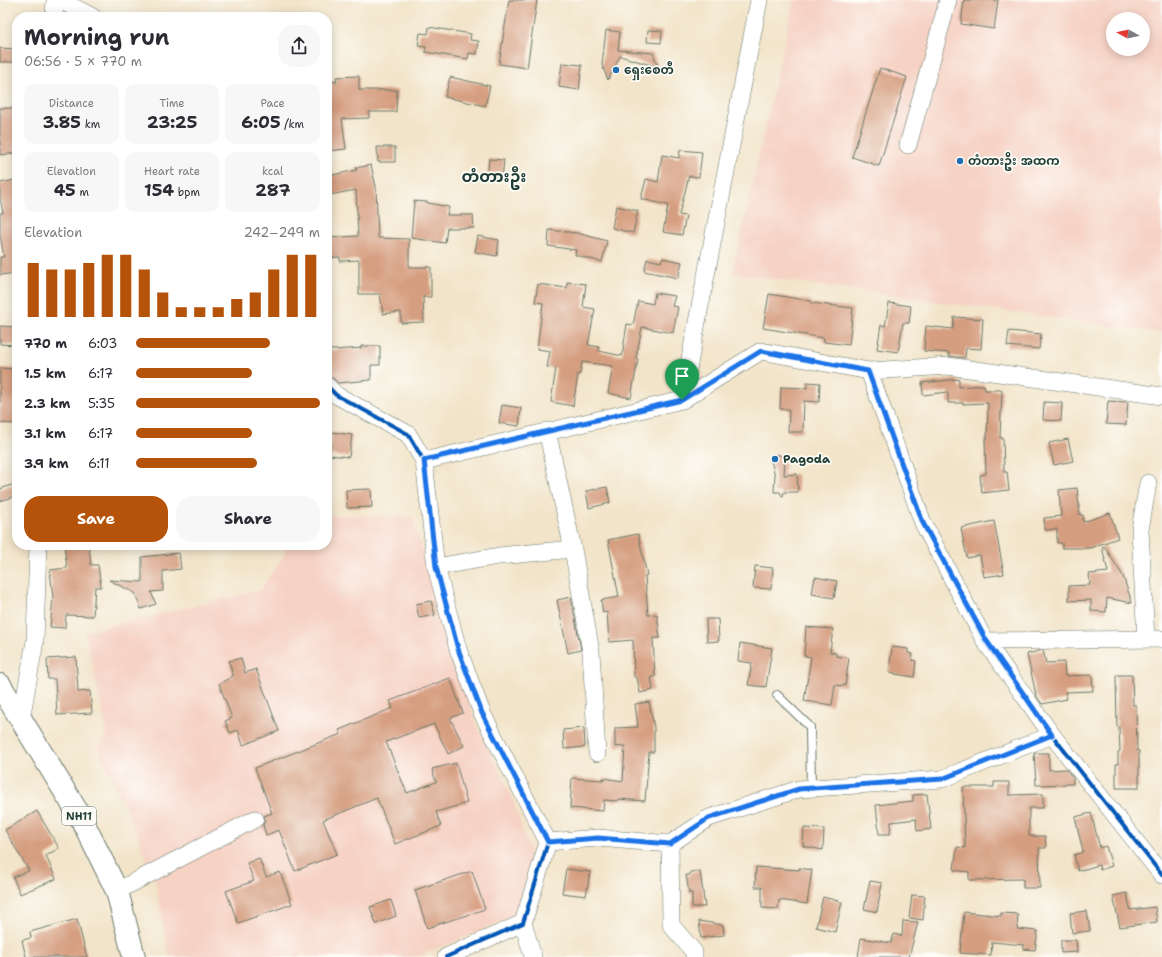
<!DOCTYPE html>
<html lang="en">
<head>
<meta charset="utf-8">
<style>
  :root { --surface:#fff; --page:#f7f7f7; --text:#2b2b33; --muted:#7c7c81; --accent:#b45309 }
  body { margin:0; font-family:"Shantell Sans","Noto Sans Myanmar",sans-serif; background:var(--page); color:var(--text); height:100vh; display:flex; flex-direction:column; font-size:15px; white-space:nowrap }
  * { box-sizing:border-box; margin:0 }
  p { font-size:13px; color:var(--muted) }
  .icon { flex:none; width:22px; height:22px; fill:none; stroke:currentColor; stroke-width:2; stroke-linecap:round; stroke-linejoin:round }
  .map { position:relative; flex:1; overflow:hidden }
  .side { position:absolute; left:12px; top:12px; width:320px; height:538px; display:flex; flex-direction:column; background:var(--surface); border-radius:16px; box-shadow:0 2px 10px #0003 }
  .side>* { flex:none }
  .needle { width:26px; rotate:278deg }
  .fabs { position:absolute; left:1106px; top:12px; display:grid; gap:8px }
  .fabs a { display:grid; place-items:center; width:44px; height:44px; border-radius:50%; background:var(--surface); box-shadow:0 2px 10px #0003; font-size:20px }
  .pin { position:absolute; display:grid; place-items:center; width:34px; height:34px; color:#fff; margin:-41px -17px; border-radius:50% 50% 50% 0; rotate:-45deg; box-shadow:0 0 4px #0007 }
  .pin .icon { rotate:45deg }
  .round { display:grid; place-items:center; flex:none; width:42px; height:42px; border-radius:16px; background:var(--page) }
  .overview { display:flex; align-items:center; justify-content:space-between; height:68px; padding:0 12px }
  h1 { font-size:22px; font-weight:700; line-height:30px }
  .stats { display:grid; grid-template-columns:repeat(3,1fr); gap:6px; height:68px; padding:4px 12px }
  .stats div { display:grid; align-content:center; border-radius:10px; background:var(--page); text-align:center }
  .stats b { font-size:17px; font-weight:700 }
  .stats small { font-size:11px; font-weight:400 }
  .stats p { font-size:11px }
  .chart { height:112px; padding:8px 12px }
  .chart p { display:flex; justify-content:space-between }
  .chart svg { width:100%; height:72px; margin-top:4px; stroke:var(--accent); stroke-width:6 }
  .cta { display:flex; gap:8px; margin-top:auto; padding:8px 12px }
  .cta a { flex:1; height:46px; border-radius:16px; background:var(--accent); color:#fff; font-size:16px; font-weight:700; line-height:46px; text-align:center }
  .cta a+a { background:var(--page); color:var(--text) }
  ul { padding:0 12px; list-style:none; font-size:13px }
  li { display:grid; grid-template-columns:64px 48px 1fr; align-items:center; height:30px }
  li i { height:10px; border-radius:5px; background:var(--accent) }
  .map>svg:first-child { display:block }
</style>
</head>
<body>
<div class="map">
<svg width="1162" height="957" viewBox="0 0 1162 957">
  <rect width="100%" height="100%" fill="#fdfcf7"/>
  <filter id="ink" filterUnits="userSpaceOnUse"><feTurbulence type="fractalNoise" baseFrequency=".025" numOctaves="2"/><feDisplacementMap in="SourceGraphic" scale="8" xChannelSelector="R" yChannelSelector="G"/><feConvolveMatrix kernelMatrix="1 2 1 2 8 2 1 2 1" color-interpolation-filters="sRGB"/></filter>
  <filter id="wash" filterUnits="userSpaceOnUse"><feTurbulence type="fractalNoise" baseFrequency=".012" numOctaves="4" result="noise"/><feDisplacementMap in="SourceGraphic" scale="16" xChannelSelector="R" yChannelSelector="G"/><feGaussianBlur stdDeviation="0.9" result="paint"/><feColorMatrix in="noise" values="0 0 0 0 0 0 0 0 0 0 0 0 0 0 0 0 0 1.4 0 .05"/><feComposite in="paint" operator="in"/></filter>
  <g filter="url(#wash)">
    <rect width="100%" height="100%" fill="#f2e4c9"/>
    <path fill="#f6d2c4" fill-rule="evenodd" d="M794,0H1162V333L732,273ZM1113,19H1143V49H1113Z
      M327,515L412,517L476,724L510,792L533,861L514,917L416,957H169L155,879L128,813L97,748L107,733L85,632L260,590L283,557L287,545H327Z"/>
    <g id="blocks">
      <path fill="#d69e80" d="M509,0H537L527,68L499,64Z
        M964,0H998L994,29L961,24Z
        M429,27L471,34L470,40L479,41L477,54L469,53L468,59L425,52L426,47L418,46L420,33L428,34Z
        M606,30L620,32L618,50L653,53L658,67L620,56L608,80L602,65Z
        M648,30L662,31L661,43L647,42Z
        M0,48L17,49V62H0Z
        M562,63L582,65L579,90L559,87Z
        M880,68L907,77L879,166L852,157Z
        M359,76V90H397L396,112H369V118L342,119L346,149L327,151V81L337,82L336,77Z
        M450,77L490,86L485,106L445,97Z
        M0,108H17V153L0,155Z
        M377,147H395V162H378Z
        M680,150L702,152L699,177L689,176L679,215L686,216L682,235L663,232L668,205L641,199L646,179L658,182L662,155L679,158Z
        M489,159L504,160L502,179L487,178Z
        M371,165L376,187L378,238L409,239V267H431V297H423L424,322L401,323V312L383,314L380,294H359V260L340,261V257L327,258V238L358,236L356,190L330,195L329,189H327V176L357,170L356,168Z
        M15,180L17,190V273L0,275V257H4L0,235V213H3L0,198V183Z
        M414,201L428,202V203L449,207L447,215H473L474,228H447L445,243L411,238Z
        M616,206L638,211L633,233L612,228Z
        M549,230L577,233L607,241L602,262L575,255L576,250L548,246Z
        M478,236L499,240L497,256L475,252Z
        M662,258L682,262L678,278L644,271L647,259L661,262Z
        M567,282L586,284L583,307L595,309L588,345L599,347V351L622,356L627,324L633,325L638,301L653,304L655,293L675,296L672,306L678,307L673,333L642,327L636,358L638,359L631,398L608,393L613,366L582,362L580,374H578L573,406L551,402L556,368L547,367L550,351L537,349L543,303L535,302L538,284L567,288Z
        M769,294L811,301V303L853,308L849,345L824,342V338L763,328Z
        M889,303L911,306L909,323H903L898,352L877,349L881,325L885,326Z
        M954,317L983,319L981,349L966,348L965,358L949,356V353L924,351L926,326L953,329Z
        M0,326L17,327V345L0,344Z
        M1009,331L1041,334L1039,349L1007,346Z
        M361,346H380V365H371V380L338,383L334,379L327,376V349L334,350L361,348Z
        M0,368L17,369V424L0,423Z
        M959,379V387L984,385L985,390H1002L1000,438H1003L1004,472H1007L1009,490L982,493L980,475L986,474L985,439H987L988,403L963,404V403H948V392L923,395L922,383Z
        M807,382L820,383L819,402L804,401L803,432H788L789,409H780L781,387L807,388Z
        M1108,401L1128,402L1126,425L1106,424Z
        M1044,402L1062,403L1061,421L1043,420Z
        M502,405L521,408L519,426L499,423Z
        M332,432L352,435L349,457L329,455Z
        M1068,439L1073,461L1054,465L1049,443Z
        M777,454L781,456L785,459L784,475L797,474L798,492H784L783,496H782L780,492H774L775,475L771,461L772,457Z
        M17,483V496L0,501V489Z
        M607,487L610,503L589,508L586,491Z
        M1077,488L1080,515H1083V522L1110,513L1118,538L1090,548H1062V543H1057V529L1045,530L1044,518L1061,516L1059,490Z
        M371,489L372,507L347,508L346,490Z
        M994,521L1004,574L984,577L980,555L967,558L961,528Z
        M638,534L647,575L645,576L648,615L657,614L660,638H653L655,677H651L653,690L640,693L637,677H634L633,640L609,642L607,612L603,613L601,600L619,597L608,540Z
        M64,545H89L91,565H98L101,587H95L93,616L66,615L65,628L50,627L53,598L50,570L67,568Z
        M1104,546L1123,576L1132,603L1107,598L1106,612L1091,611V600L1069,601V586L1090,585L1089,574L1108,572L1102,547Z
        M179,553L181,569L163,571V591L151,592L156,604L141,609L135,593L109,580L142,582V557Z
        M755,566L773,568L771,589L753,588Z
        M815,577L837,581L834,598L812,594Z
        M571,597L581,650L568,653L557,600Z
        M431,601L435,615L419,618L416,604Z
        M706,619H718L719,641L707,642Z
        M806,627L833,629L830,652L836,653V656L849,658L845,686L835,685L832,705L804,701L811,657L804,656Z
        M740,643L772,648L766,687L748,685L752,663L738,661Z
        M892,647L908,649V653L913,654L912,660L916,661L914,677L895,674V673L889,672Z
        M1043,650L1046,663L1064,662L1065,676L1092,675L1093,691L1065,692L1067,699L1042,704L1036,695L1027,654Z
        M76,657L78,692L90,691L92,713L57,715L55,679H48L47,659Z
        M241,658L245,673L256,669L279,731L243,745L238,730L230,733L225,721L232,718L219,684L233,676L229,661Z
        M1116,675H1132L1133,705H1136L1137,751H1139V788H1116V764H1118V752L1120,751L1119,727H1117Z
        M450,678L463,713L450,718L464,746L448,754L434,724L386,742L407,793L436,782L432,769L456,763L467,803L436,812L441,826L395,844L377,798L323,820L337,854L295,871L279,830L266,835L263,825L265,820L264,816L272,813L255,768L341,734L339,730L393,708L390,701Z
        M649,702L654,727V752H649L645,801L618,799V801L604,800L603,811L570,808L572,778L603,780V778L623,781L625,746L615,747V728L638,727L635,704Z
        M584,728L585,747L564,749L563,730Z
        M1034,753H1049V770L1066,769L1073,778V784L1036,785Z
        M994,782H1009V795L1043,794V808H1029V836H1045L1046,848H1039L1040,888H1023V879L969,880V872L954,870L957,847L965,848L963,787H994Z
        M927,794L931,829L917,831L916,819L891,822L890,834H879L876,805L913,801V795Z
        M37,811L59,848L46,856L56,879L20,894L13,877L29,871L5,830Z
        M1091,813L1100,848L1106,846L1112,866L1100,870L1099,865L1078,871L1074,855L1083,852L1075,817Z
        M804,828L824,829L823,850L803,846Z
        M259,858L266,877L280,872L292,904L238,923L226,891L254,881L247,863Z
        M756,867L799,870V868L812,870L807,904L779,900L778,909L762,908V887H755Z
        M566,869L590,872L586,896L562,893Z
        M472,871L485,909L427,928L415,890Z
        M700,871L705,907H692V893H689L686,875H690V872Z
        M870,881L882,883L877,912L864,909Z
        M1127,893L1130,910L1155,907L1157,922L1120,927L1113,896Z
        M912,895L925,896L923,920L909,918Z
        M823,897L842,902L835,932L816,927Z
        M391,900L396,916L376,924L370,907Z
        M1087,911L1090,931L1072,933L1070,913Z
        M964,912L1001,916V913L1018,914L1017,929L1038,931L1035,950L1023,949L1024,945L992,942L991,955L960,953Z
        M77,919L87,957H26L22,940L31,938L30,932Z
        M699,921L723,925L724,935L701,938Z
        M903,921L918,922L909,957H858L861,938L891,943L894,934L902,936Z
        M1061,940H1076L1077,952L1061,953Z"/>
    </g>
  </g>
  <g filter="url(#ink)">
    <use href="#blocks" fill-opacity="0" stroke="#697768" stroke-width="1"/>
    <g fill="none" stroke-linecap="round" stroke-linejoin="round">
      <defs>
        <path id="lane" d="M777,695L810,727L811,788"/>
        <path id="street" d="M60,0L93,17
          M54,17L55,0
          M908,145L948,0
          M869,371L948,366L1162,396
          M327,386L336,395L408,434L424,461L436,567L458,649L482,713L548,842L523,923L446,957
          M682,400L759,0
          M547,431L573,549L591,652L597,753
          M424,461L682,400L761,351L869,371L923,523L985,641L1052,735L1162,875
          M436,567L499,556L573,549
          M1146,639L1140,530L1148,483
          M985,641L1162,639
          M21,720L35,641L38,545
          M548,842L598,838L670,844L709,818L799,789L942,779L1052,735
          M670,844L671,925L694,952V957
          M117,891L255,819
          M523,923L533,957"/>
        <path id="highway" d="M0,685L81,818L117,891L134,957"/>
      </defs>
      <use href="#lane" stroke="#697768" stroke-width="10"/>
      <use href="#street" stroke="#697768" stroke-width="18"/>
      <use href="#highway" stroke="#697768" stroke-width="24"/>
      <use href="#lane" stroke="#fff" stroke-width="8"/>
      <use href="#street" stroke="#fff" stroke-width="17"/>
      <use href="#highway" stroke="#fff" stroke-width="22"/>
      <defs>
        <path id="cycleway" d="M327,386L336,395L408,434L424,461L436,567L458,649L482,713L548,842L523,923L446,957
          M424,461L682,400L761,351L869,371L923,523L985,641L1052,735L1162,875"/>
      </defs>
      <use href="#cycleway" stroke="#fdfcf7" stroke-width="6"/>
      <use href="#cycleway" stroke="#0057b8" stroke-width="4"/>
    </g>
  </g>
  <g fill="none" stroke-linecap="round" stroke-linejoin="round" filter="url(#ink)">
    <defs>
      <path id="route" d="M761,351L868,371L923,523L986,640L1052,735L942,779L799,789L709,818L670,844L598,838L548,842L482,713L458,649L436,567L424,460L682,400Z"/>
    </defs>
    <use href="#route" stroke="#fff" stroke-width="8"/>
    <use href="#route" stroke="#1a73e8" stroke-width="5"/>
  </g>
  <g fill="#1f6fb2" stroke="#fdfcf7" stroke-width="1.5">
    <circle cx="616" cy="70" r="4"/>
    <circle cx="960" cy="161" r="4"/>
    <circle cx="775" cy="459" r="4"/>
  </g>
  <g text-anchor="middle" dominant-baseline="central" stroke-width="3.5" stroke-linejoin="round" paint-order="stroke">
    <rect fill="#fdfcf7" stroke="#62766e" stroke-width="1" x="62" y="807" width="34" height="18" rx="3"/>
    <g font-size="11" font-weight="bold" fill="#1f3d34">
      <text x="79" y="816">NH11</text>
    </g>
    <g font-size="12" font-weight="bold" fill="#1f3d34" stroke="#fdfcf7" text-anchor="start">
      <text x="624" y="70">ရှေးစေတီ</text>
      <text x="968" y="161">တံတားဦး အထက</text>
      <text x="783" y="459">Pagoda</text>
    </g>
    <g font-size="16" font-weight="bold" fill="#1f3d34" stroke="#fdfcf7">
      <text x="494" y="176">တံတားဦး</text>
    </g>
  </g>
</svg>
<div class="fabs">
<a><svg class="needle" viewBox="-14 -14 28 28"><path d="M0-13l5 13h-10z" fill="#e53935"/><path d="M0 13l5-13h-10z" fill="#7c7c81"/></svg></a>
</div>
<div class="pin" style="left:682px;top:400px;background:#1e9e55"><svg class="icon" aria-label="arrive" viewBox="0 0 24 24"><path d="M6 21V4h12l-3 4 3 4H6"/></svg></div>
<section class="side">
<div class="overview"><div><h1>Morning run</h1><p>06:56 · 5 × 770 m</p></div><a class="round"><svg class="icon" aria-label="share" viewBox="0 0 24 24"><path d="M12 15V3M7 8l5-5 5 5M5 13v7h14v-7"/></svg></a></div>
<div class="stats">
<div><p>Distance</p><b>3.85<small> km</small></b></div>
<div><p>Time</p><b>23:25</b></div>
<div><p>Pace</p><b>6:05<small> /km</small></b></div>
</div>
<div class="stats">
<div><p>Elevation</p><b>45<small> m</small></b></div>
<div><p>Heart rate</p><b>154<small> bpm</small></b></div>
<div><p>kcal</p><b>287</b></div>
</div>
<div class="chart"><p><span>Elevation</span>242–249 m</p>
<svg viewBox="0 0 160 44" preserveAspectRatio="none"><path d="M5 44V11M15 44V15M25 44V15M35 44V11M45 44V6M55 44V6M65 44V15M75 44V29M85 44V38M95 44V38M105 44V38M115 44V33M125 44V29M135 44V15M145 44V6M155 44V6"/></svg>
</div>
<ul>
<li><b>770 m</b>6:03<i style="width:73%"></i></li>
<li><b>1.5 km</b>6:17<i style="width:63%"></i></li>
<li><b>2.3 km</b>5:35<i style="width:100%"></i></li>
<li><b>3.1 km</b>6:17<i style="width:63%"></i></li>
<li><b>3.9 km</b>6:11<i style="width:66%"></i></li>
</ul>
<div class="cta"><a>Save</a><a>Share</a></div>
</section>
</div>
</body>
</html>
